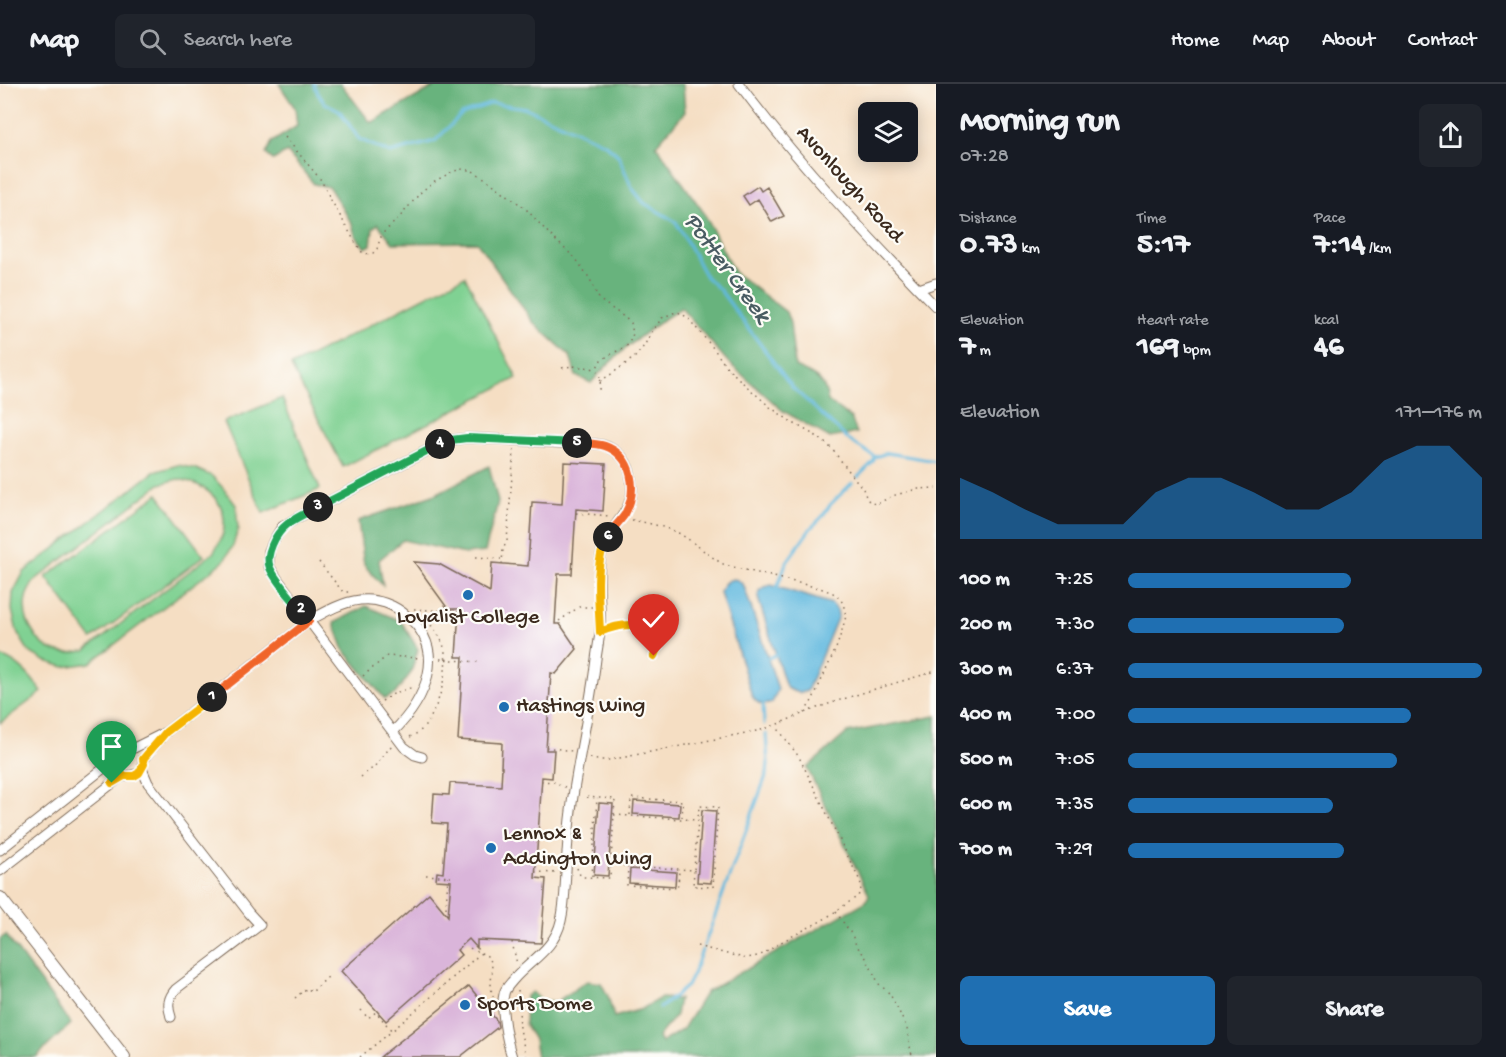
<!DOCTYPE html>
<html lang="en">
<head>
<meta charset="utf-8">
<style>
  :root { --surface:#171b24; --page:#20242c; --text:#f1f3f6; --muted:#9ea1a6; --line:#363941; --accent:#1f6fb2 }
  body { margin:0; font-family:"Gochi Hand",sans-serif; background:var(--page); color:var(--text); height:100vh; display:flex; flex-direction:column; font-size:22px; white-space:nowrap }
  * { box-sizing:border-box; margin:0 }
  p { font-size:20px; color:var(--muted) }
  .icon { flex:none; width:33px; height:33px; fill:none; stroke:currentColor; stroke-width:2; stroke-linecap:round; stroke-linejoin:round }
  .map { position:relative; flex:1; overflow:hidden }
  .sheet { display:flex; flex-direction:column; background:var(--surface); width:570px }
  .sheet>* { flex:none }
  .fabs { position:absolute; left:858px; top:18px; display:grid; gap:12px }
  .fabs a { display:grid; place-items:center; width:60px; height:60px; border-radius:9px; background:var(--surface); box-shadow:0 3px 15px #0003; font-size:30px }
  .pin { position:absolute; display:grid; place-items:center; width:51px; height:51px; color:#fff; margin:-62px -26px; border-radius:50% 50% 50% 0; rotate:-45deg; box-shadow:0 0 6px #0007 }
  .pin .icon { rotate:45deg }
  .km { position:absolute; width:30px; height:30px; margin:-15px; border-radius:50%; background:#222; color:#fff; font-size:16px; line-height:30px; text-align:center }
  .round { display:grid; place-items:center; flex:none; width:63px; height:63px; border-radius:9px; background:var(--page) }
  .overview { display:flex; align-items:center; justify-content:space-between; height:102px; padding:0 24px }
  h1 { font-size:33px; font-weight:700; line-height:45px }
  .figures { display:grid; grid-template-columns:repeat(3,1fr); gap:9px; height:102px; padding:6px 24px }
  .figures div { display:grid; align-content:center }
  .figures b { font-size:30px; font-weight:700 }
  .figures small { font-size:16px; font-weight:400 }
  .figures p { font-size:16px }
  .chart { height:168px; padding:12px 24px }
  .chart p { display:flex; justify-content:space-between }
  .chart svg { width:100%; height:108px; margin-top:6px; fill:var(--accent); opacity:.7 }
  .button { display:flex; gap:12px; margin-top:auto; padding:12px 24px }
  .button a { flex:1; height:69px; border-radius:9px; background:var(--accent); color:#fff; font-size:24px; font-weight:700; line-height:69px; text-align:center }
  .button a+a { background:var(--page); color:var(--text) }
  ul { padding:0 24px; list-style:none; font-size:20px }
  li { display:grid; grid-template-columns:96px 72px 1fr; align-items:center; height:45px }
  li i { height:15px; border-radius:8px; background:var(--accent) }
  header { display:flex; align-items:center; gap:36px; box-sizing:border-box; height:84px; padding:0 30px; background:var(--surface); border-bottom:2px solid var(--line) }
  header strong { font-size:28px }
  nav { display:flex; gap:33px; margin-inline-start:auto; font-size:21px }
  .search { width:420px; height:54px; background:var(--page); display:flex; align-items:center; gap:15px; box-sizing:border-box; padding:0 21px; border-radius:9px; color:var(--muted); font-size:22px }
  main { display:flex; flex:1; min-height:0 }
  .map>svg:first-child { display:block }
</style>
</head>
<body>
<header>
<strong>Map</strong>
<div class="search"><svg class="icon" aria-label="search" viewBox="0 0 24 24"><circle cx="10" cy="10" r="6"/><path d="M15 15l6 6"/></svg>Search here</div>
<nav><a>Home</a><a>Map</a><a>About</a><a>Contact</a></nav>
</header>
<main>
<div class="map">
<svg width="936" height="973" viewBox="0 0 936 973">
  <rect width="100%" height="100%" fill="#fdfcf7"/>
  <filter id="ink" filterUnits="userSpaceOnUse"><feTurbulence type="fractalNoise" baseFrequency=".0167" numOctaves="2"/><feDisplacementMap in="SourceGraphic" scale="12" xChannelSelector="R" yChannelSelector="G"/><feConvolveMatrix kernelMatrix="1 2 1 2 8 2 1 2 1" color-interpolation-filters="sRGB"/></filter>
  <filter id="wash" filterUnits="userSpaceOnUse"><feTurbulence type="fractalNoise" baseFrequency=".008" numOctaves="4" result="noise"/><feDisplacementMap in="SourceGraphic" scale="24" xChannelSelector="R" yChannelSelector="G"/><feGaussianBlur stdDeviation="1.35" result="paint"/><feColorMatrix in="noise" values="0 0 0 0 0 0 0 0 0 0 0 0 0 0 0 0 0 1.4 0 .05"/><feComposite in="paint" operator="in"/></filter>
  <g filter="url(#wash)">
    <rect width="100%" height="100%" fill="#f5dec3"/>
    <path fill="#80d193" stroke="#5e7e58" stroke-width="1.5" fill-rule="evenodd" d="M465,192L517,294L343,383L291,282Z
      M282,314L320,405L263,429L224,338Z
      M178,381L196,385L212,392L224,405L236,421L238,445L233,462L223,478L90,579L64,583L45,577L29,568L17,548L12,526L13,509L24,488L154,388ZM178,395C203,399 226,415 224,442C224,452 218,461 213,469L85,567C79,567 72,570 66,569C40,568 21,539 26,514C27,508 31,503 34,497L160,400Z
      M158,410L204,472L92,555L46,493Z
      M0,572C19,578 31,593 42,608L0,639Z"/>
    <path fill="#68b37d" stroke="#526e4e" stroke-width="1.5" d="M279,0H341L371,39L439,0H683L685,28L656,61L704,129L734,188L786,228L790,239L795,283C814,291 825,295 828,317L851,334L857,349L830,354L783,327L728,278L681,224C648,245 616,269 591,299L576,292L570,272L533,238L477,158L393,159L378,140L373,144L371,161L365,164L355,151L352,140L329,103L314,100L287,68L273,76L266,70L272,58L297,42L295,24Z
      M489,382L498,418L485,468L465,470L403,456L379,476L383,502L364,481L358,437L436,410Z
      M366,522L401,537L418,565L411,589L395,610L385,615L344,566L334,539Z
      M936,632V973H537L534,956L525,940L526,912L532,908L541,916L556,918L587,897L601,899L608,912L614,933L642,925L660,914L679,915L676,931L658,953L661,959L683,945L706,908L865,818L869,811L807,684L847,649Z
      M6,851L71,940L36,973H0V855Z"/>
    <path fill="#62b9df" stroke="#4e727e" stroke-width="1.5" d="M733,495L738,496L744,502L778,605L772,619C763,622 758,621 752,612L720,509C722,501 725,497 733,495Z
      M771,501L832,520L837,526L838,532L807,607C798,610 794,608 786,603L758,514L759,507L764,503Z"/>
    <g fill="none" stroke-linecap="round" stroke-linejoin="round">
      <path stroke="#62b9df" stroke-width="3" d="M314,0L318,10L325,19L339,26L359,55L390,69L435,57L462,30L492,19L526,24L605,60L618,71L632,104L644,119L676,138L706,193L720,206L792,303L850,357L875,373L887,369L936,377
        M858,393L873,378L875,373
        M777,504L786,479L811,444L822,433L830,421L852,399
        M768,574L776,571
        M763,621L764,640
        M704,862L767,689L768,680L766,650
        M660,924L687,902L694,888L702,866"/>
    </g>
    <g id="blocks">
      <path fill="#dab5da" d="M758,102L761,107L767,103L784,132L772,138L758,115L749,121L743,112Z
        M564,378L606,380L603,427L576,425L572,490H558L555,540H560L577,565L556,590L551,589L546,666H554L552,694L542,693L535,794L546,795L541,859L477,856V864L469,855L457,866L461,871L386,937L341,887L429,809L448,832L451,797L436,796L437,788L443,789L447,740L432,739L434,710L449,711L450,699L501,702L502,683H501L502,659L458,656L463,573H456L459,525H448L414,478L439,480L490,508L492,479L528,482L532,418L562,420Z
        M634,717L680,720L679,733L633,730Z
        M599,719L613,720L608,792L594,791Z
        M702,726L716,727L711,799L697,798Z
        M630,785L676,788L675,802L629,799Z
        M469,902L497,937L498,943L460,973H380Z"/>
    </g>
  </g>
  <g filter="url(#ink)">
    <use href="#blocks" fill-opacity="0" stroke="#7c6958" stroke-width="1.5"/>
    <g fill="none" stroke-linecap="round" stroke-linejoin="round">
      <defs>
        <path id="minor" d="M739,0C799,80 867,152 936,223
          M919,205L936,199
          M422,673L415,671L404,663L276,493L269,482V467L274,456L282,443L295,435L440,360L451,356L467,354C499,355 530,357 562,359C575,359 590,358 603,361C610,363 617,368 622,373C627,379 630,386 631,394C638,429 606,441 601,471C596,497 602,523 600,548C599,557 597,567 596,575C590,624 579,671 572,719C569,741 567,764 566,787C565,804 565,820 561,837C555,864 531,876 514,895C510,900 505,904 504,910C500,925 507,958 512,973
          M142,685L148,699L249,829L260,841L176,905C168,914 167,921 171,933
          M0,766L109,680C117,672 120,660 134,664L166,648L309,537C325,528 342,518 360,516C377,514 395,521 407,532C449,567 425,616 393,648
          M0,787L118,695C130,688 144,696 143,675L164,650"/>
        <path id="major" d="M0,814L124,973"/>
      </defs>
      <use href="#minor" stroke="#7c6958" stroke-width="11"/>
      <use href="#major" stroke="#7c6958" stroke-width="14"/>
      <path stroke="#7c6958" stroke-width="1.5" stroke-dasharray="1.5 4.5" stroke-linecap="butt" d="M285,53L321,96L331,116L354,156L362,168L368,170L373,169L377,165L380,155L383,149L398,135L421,108L433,98L454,87L463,85L473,87L486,95L526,125L552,153L576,175L590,195L596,209L600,216L624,233L631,239L633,250L628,261L601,276L596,285
        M562,284C569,282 575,282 582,283C600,284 601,288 600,306
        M600,297L610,291L635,273L644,262L651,249L662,234L673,229L678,228L687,233L714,265L725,281L742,298L770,323L793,339L818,353L831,364L863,405L867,415L870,418L875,420L879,419L892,412L917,405L936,404
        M576,429L610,432
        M632,436C647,439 664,442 678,449C695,458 708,472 725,481L823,505L833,509L839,514L843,519L846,532L843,543L837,562L812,617L804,629
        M476,473L501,475
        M319,478L343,508H349
        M502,480L503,465L507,457L514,366
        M414,525L459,528
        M559,537L579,523H592
        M609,544C630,537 652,538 658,563L654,572
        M440,575L478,578
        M363,592L387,572L420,574
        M382,617L395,609L413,603
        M410,653C416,650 421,647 425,642C439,624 451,581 443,560C438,547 426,535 416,527
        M546,663L572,667
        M590,674L597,676H610L761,646C780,640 798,631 817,624C856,610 896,599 936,587
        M361,693L374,683L392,661
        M541,697L554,698L565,703
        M630,731L631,714L683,717L682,733
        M611,781L694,786L698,736L614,731
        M628,782L627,801L678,804L679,786
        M577,784L580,791L583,793L610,794L615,715L583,713
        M694,786L693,802L713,803L718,723L699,722L698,735
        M535,788L556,789
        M426,791L451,793
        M592,792L597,714
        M446,824L448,793
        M836,828L852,851L856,861L865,872L879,900L889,909L895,919L907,945L911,968L913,973
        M512,858L517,880
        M697,862L727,870L745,874L754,873L763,870L783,857L823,836L858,812C861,806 862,803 860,797L799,673L776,642
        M470,864C476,869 482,868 487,872C498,881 486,901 494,914
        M518,906L520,945L526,973
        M295,914L307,904L312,908L330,891
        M361,926L368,934L376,928L392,947L481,869
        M360,973L392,947"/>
      <use href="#minor" stroke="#fff" stroke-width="9"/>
      <use href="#major" stroke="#fff" stroke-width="12"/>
    </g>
  </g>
  <g fill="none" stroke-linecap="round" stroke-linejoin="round" filter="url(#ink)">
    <defs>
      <path id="split-1" d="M112,699L124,692H134L139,689L144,680L143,675L166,648L212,613"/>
      <path id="split-2" d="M212,613L309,537L301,526"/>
      <path id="split-3" d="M301,526C291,513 277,499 270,484C267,477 269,468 272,461C281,439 298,433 318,423"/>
      <path id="split-4" d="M318,423L440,360"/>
      <path id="split-5" d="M440,360L451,356L467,354L577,359"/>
      <path id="split-6" d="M577,359C586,360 597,359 605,362C633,372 638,406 625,430C620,438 612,444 608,453"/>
      <path id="split-7" d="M608,453C593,477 599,520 600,548C614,542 626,539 640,542"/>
      <path id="split-8" d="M640,542C651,547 655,552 658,563L654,572"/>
    </defs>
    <use href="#split-1" stroke="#fff" stroke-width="12"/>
    <use href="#split-2" stroke="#fff" stroke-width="12"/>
    <use href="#split-3" stroke="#fff" stroke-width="12"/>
    <use href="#split-4" stroke="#fff" stroke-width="12"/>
    <use href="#split-5" stroke="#fff" stroke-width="12"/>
    <use href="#split-6" stroke="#fff" stroke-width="12"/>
    <use href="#split-7" stroke="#fff" stroke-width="12"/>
    <use href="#split-8" stroke="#fff" stroke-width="12"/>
    <use href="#split-1" stroke="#f5b400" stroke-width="8"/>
    <use href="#split-2" stroke="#f0652b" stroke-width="8"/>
    <use href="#split-3" stroke="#22a559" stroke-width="8"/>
    <use href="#split-4" stroke="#22a559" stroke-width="8"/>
    <use href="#split-5" stroke="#22a559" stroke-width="8"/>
    <use href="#split-6" stroke="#f0652b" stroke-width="8"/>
    <use href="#split-7" stroke="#f5b400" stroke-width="8"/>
    <use href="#split-8" stroke="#f5b400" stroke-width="8"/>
  </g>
  <g fill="#1f6fb2" stroke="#fdfcf7" stroke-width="2">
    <circle cx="468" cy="511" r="6"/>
    <circle cx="504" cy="623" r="6"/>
    <circle cx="491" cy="764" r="6"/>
    <circle cx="465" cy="921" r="6"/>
  </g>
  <g text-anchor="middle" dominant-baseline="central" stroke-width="4.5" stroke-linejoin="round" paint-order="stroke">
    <g font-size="22" fill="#3b2a1e" stroke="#fdfcf7">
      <text transform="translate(849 101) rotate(48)">Avonlough Road</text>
    </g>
    <g font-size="22" fill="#3b2a1e" stroke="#fdfcf7" text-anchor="start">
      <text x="468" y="534" text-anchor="middle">Loyalist College</text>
      <text x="516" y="623">Hastings Wing</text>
      <text x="503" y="751">Lennox &amp;<tspan x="503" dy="25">Addington Wing</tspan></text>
      <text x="477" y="921">Sports Dome</text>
    </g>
    <g font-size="24" font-style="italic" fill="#495c62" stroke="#fdfcf7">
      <text transform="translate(726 185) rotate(54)">Potter Creek</text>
    </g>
  </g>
</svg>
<div class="fabs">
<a><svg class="icon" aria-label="layers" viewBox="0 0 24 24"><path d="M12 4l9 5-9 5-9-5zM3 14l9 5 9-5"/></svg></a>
</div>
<div class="pin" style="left:112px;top:699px;background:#1e9e55"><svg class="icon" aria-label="arrive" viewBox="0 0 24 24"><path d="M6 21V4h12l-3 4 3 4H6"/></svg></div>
<div class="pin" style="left:654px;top:572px;background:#d93025"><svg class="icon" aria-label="check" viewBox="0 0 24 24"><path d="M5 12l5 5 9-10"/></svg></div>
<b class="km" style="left:212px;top:613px">1</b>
<b class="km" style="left:301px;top:526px">2</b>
<b class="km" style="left:318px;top:423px">3</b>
<b class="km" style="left:440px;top:360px">4</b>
<b class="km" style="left:577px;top:359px">5</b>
<b class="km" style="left:608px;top:453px">6</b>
</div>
<section class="sheet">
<div class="overview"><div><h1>Morning run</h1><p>07:28</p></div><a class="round"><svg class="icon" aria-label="share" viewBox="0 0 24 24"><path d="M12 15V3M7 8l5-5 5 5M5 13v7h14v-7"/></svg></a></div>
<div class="figures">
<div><p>Distance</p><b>0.73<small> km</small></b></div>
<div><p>Time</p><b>5:17</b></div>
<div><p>Pace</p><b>7:14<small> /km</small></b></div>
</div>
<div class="figures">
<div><p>Elevation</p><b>7<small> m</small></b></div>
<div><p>Heart rate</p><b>169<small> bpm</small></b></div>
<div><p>kcal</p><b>46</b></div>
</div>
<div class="chart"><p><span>Elevation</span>171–176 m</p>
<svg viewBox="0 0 160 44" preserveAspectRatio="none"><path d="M0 44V19L10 25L20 32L30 38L40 38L50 38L60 25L70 19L80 19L90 25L100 32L110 32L120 25L130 12L140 6L150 6L160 19V44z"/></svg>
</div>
<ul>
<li><b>100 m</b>7:25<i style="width:63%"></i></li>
<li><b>200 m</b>7:30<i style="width:61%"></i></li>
<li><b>300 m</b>6:37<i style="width:100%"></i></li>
<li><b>400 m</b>7:00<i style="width:80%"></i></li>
<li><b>500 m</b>7:05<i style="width:76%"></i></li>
<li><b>600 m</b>7:35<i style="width:58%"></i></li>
<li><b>700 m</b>7:29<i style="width:61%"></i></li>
</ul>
<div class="button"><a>Save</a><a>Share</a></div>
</section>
</main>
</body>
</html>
